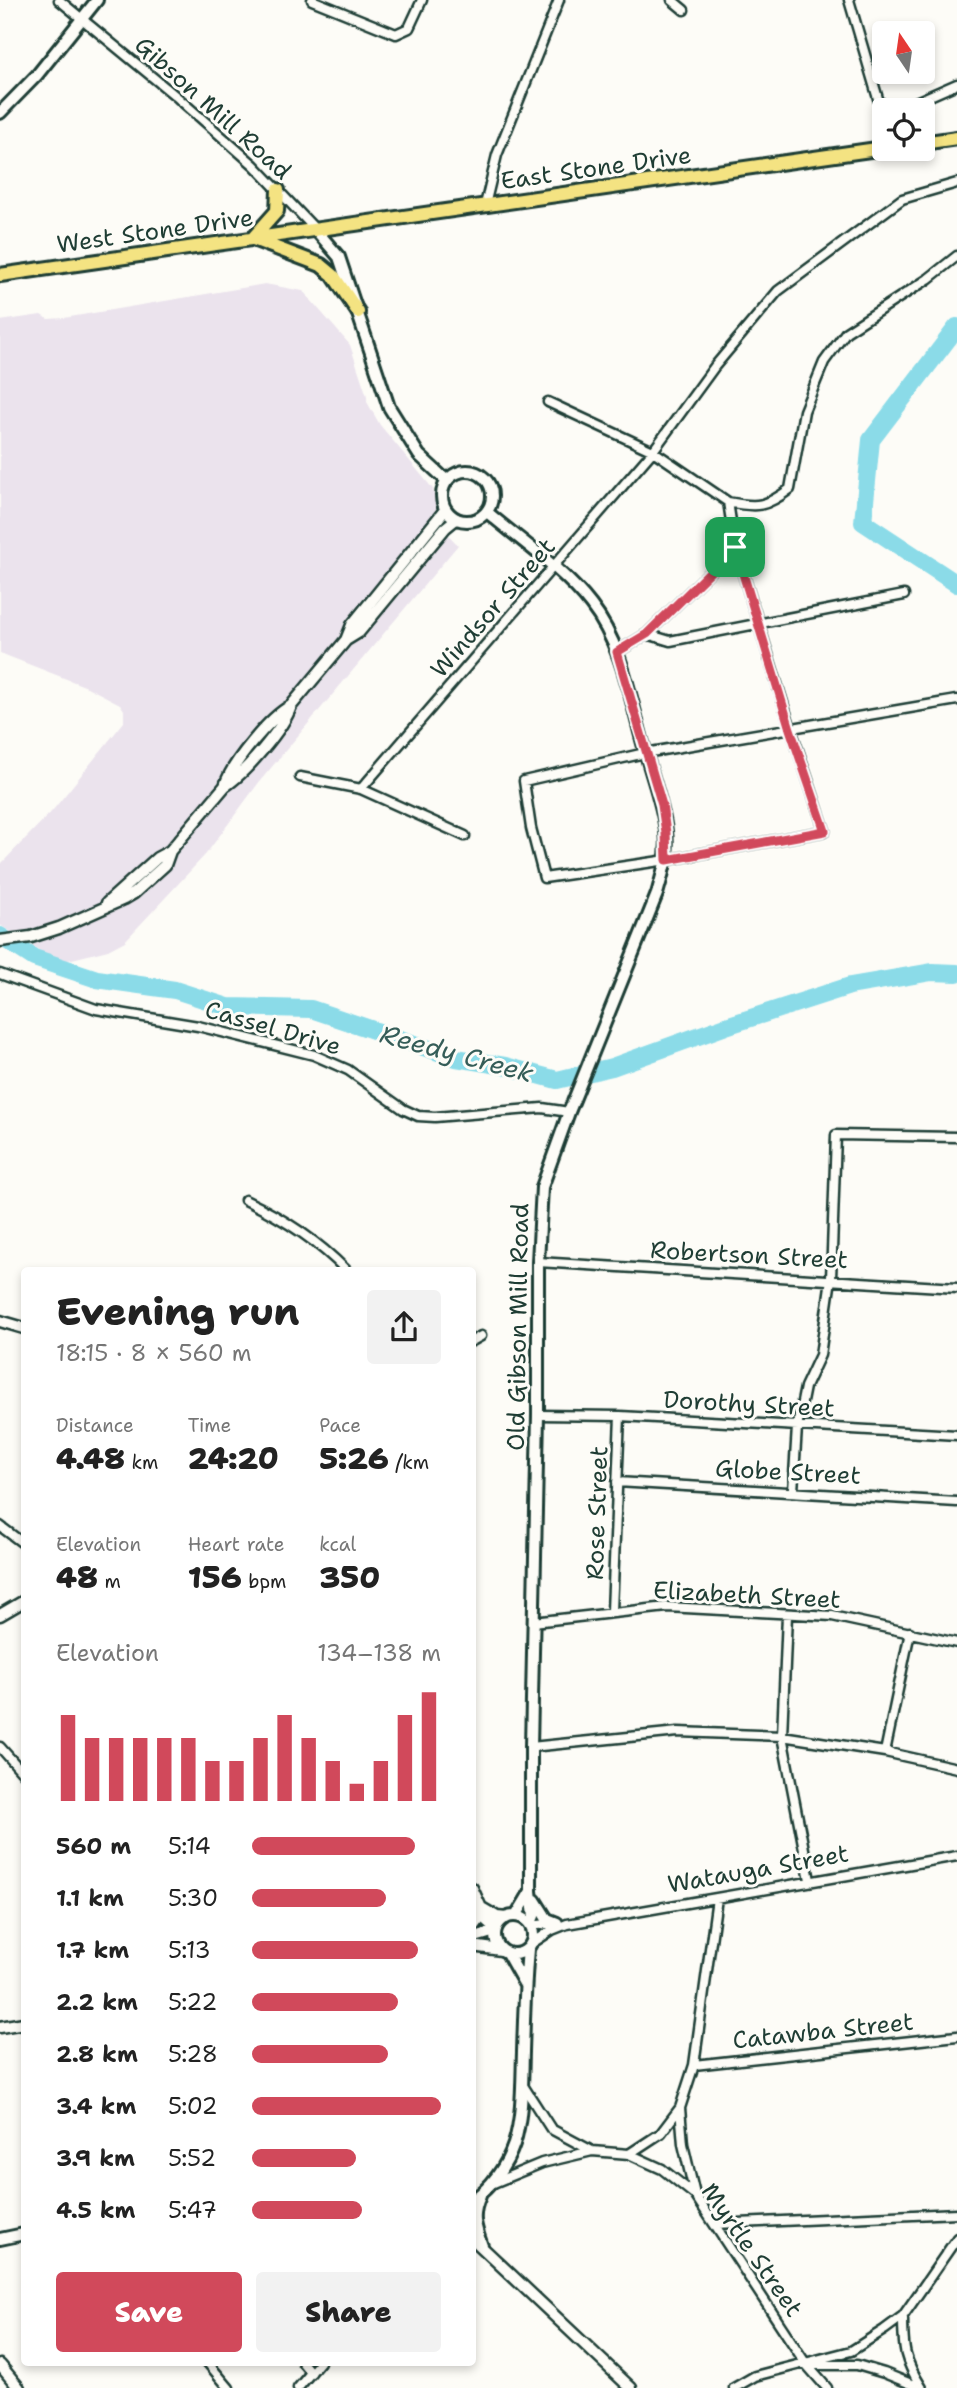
<!DOCTYPE html>
<html lang="en">
<head>
<meta charset="utf-8">
<style>
  :root { --surface:#fff; --page:#f2f2f2; --text:#222; --muted:#767676; --accent:#d1495b }
  body { margin:0; font-family:"Shantell Sans",sans-serif; background:var(--page); color:var(--text); height:100vh; display:flex; flex-direction:column; font-size:26px; white-space:nowrap }
  * { box-sizing:border-box; margin:0 }
  p { font-size:23px; color:var(--muted) }
  .icon { flex:none; width:38px; height:38px; fill:none; stroke:currentColor; stroke-width:2; stroke-linecap:round; stroke-linejoin:round }
  .map { position:relative; flex:1; overflow:hidden }
  .panel { position:absolute; left:21px; top:1267px; width:455px; height:1099px; display:flex; flex-direction:column; background:var(--surface); border-radius:7px; box-shadow:0 4px 10px #0003 }
  .panel>* { flex:none }
  .needle { width:46px; rotate:347deg }
  .buttons { position:absolute; left:872px; top:21px; display:grid; gap:14px }
  .buttons a { display:grid; place-items:center; width:63px; height:63px; border-radius:7px; background:var(--surface); box-shadow:0 4px 10px #0003; font-size:35px }
  .pin { position:absolute; display:grid; place-items:center; width:60px; height:60px; color:#fff; margin:-30px; border-radius:14px; box-shadow:0 4px 10px #0006 }
  .round { display:grid; place-items:center; flex:none; width:74px; height:74px; border-radius:7px; background:var(--page) }
  .head { display:flex; align-items:center; justify-content:space-between; height:119px; padding:0 35px }
  h1 { font-size:38px; font-weight:800; line-height:52px }
  .stats { display:grid; grid-template-columns:repeat(3,1fr); gap:10px; height:119px; padding:7px 35px }
  .stats div { display:grid; align-content:center }
  .stats b { font-size:30px; font-weight:800 }
  .stats small { font-size:19px; font-weight:400 }
  .stats p { font-size:19px }
  .chart { height:196px; padding:14px 35px }
  .chart p { display:flex; justify-content:space-between }
  .chart svg { width:100%; height:126px; margin-top:7px; stroke:var(--accent); stroke-width:6 }
  .action { display:flex; gap:14px; margin-top:auto; padding:14px 35px }
  .action a { flex:1; height:80px; border-radius:7px; background:var(--accent); color:#fff; font-size:28px; font-weight:800; line-height:80px; text-align:center }
  .action a+a { background:var(--page); color:var(--text) }
  ul { padding:0 35px; list-style:none; font-size:23px }
  li { display:grid; grid-template-columns:112px 84px 1fr; align-items:center; height:52px }
  li i { height:18px; border-radius:9px; background:var(--accent) }
  .map>svg:first-child { display:block }
</style>
</head>
<body>
<div class="map">
<svg width="957" height="2388" viewBox="0 0 957 2388">
  <rect width="100%" height="100%" fill="#fdfcf7"/>
  <filter id="ink" filterUnits="userSpaceOnUse"><feTurbulence type="fractalNoise" baseFrequency=".0143" numOctaves="2"/><feDisplacementMap in="SourceGraphic" scale="14" xChannelSelector="R" yChannelSelector="G"/><feConvolveMatrix kernelMatrix="1 2 1 2 8 2 1 2 1" color-interpolation-filters="sRGB"/></filter>
  <g filter="url(#ink)">
    <path fill="#ebe3ed" d="M265,284L303,291L350,345L367,396V402L380,425L433,489L436,509L432,518L458,545L260,781L206,854L125,941L108,950L64,961L48,956L0,925V865L53,810L124,722V710L120,704L87,687L0,653V321L41,315L48,319L64,318Z"/>
    <g fill="none" stroke-linecap="round" stroke-linejoin="round">
      <path stroke="#8bdbe8" stroke-width="18" d="M957,327L871,440L863,522L957,584
        M0,936L34,958L97,979L175,990L228,1007L311,1009L456,1058L505,1066L557,1080L612,1067L726,1026L850,986L932,972L957,973"/>
      <defs>
        <path id="minor" d="M59,0L178,98L254,165L315,229
          M312,0L396,34L409,28L422,0
          M672,0L684,10
          M849,0L884,119
          M907,110L909,105L957,84
          M485,205L497,155L559,0
          M548,402L653,451L728,502L735,547L647,634L617,652
          M728,502C757,508 766,507 790,489L804,411L824,362L846,332L928,279L957,256
          M735,547L791,729L825,831L667,860L544,878L531,828L524,781L645,753L957,700
          M647,634L670,641L904,595
          M300,777L361,789L465,836
          M361,789L653,451L715,366L778,291L902,199L957,183
          M0,974L96,1009L198,1026L314,1055L348,1070L403,1109L418,1116L435,1117L542,1108L569,1112
          M245,1200C283,1218 317,1240 346,1270
          M538,1262L957,1288
          M472,1341L481,1336
          M538,1415L620,1416L957,1435
          M617,1482L957,1502
          M793,1491L797,1427L805,1387L820,1355L831,1279L836,1135L957,1137
          M0,1526L24,1544
          M612,1611L620,1416
          M787,1615L782,1736L810,1880
          M533,1622L667,1607L832,1616L957,1643
          M0,1747L24,1774
          M531,1747L678,1732L782,1736L885,1752L957,1768
          M885,1752L910,1632
          M531,1926L554,1923
          M531,1944L552,1930L567,1924L957,1856
          M694,2065L957,2036
          M522,2084L551,2129L592,2151
          M680,2108L683,2144L695,2195
          M629,2154L662,2169L695,2195L806,2364L827,2388
          M491,2184L542,2163L592,2151L629,2154L661,2133L680,2108L694,2065L717,1898
          M715,2224L957,2213
          M903,2316C903,2350 904,2359 922,2388
          M207,2362L229,2388
          M302,2362L311,2373
          M816,2365H857L884,2373L921,2388
          M298,2388L320,2362
          M734,2388L755,2376L851,2351L884,2330L903,2316L957,2238"/>
        <path id="tertiary" d="M346,640L352,625L445,510
          M225,786C231,764 270,717 291,706
          M107,903L157,858L170,851
          M0,941L31,937L59,928L124,899L134,893L165,865L170,851L225,786C245,773 283,729 291,706L346,640L359,632L445,528L456,519
          M0,1321L24,1328
          M0,1615L24,1601
          M472,1888L487,1921L496,1929
          M480,1907L497,1917L506,1918
          M472,1930L479,1920L480,1907
          M472,1938L495,1931
          M472,1946L501,1950
          M0,2027L24,2023
          M472,2238L631,2388
          M0,2365L19,2388"/>
        <path id="secondary" d="M0,113L37,75L97,0
          M315,229L339,257L389,407L419,455L447,481
          M442 496a25 25 0 1 1 50 0a25 25 0 1 1-50 0Z
          M487,512C521,541 564,570 591,605C624,647 631,704 646,754C653,780 663,805 666,831C669,854 663,873 657,894L569,1112L542,1187L538,1262V1415L531,1747V1891L534,1916L530,1925
          M535,1900L547,1919L557,1923
          M495 1935a19 19 0 1 1 38 0a19 19 0 1 1-38 0Z
          M516,1916L531,1891
          M507,1953L525,1985
          M480,2196C471,2215 475,2227 482,2246
          M472,2200C491,2188 507,2165 514,2144C523,2116 522,2082 523,2052C524,2017 525,1983 528,1949
          M0,2239L24,2234"/>
        <path id="trunk" d="M922,143L957,138
          M253,238L277,211L278,190
          M253,239L321,265L333,275L358,312
          M0,275L884,148"/>
      </defs>
      <use href="#minor" stroke="#1f3d34" stroke-width="13"/>
      <use href="#tertiary" stroke="#1f3d34" stroke-width="15"/>
      <use href="#secondary" stroke="#1f3d34" stroke-width="16"/>
      <use href="#trunk" stroke="#1f3d34" stroke-width="18"/>
      <use href="#minor" stroke="#fdfcf7" stroke-width="8"/>
      <use href="#tertiary" stroke="#fdfcf7" stroke-width="10"/>
      <use href="#secondary" stroke="#fdfcf7" stroke-width="10"/>
      <use href="#trunk" stroke="#f4e382" stroke-width="12"/>
    </g>
  </g>
  <g fill="none" stroke-linecap="round" stroke-linejoin="round" filter="url(#ink)">
    <defs>
      <path id="route" d="M735,547L790,729L825,831L667,860L666,833L662,805L617,652L647,634Z"/>
    </defs>
    <use href="#route" stroke="#fff" stroke-width="14"/>
    <use href="#route" stroke="#d1495b" stroke-width="9"/>
  </g>
  <g text-anchor="middle" dominant-baseline="central" stroke-width="6" stroke-linejoin="round" paint-order="stroke">
    <g font-size="24" fill="#1f3d34" stroke="#fdfcf7">
      <text transform="translate(213 108) rotate(42)">Gibson Mill Road</text>
      <text transform="translate(596 168) rotate(-8)">East Stone Drive</text>
      <text transform="translate(155 231) rotate(-8)">West Stone Drive</text>
      <text transform="translate(493 608) rotate(-49)">Windsor Street</text>
      <text transform="translate(273 1028) rotate(16)">Cassel Drive</text>
      <text transform="translate(749 1255) rotate(3)">Robertson Street</text>
      <text transform="translate(518 1327) rotate(-89)">Old Gibson Mill Road</text>
      <text transform="translate(749 1404) rotate(3)">Dorothy Street</text>
      <text transform="translate(788 1472) rotate(3)">Globe Street</text>
      <text transform="translate(597 1513) rotate(-88)">Rose Street</text>
      <text transform="translate(747 1595) rotate(3)">Elizabeth Street</text>
      <text transform="translate(758 1869) rotate(-10)">Watauga Street</text>
      <text transform="translate(823 2031) rotate(-6)">Catawba Street</text>
      <text transform="translate(752 2250) rotate(55)">Myrtle Street</text>
    </g>
    <g font-size="26" font-style="italic" fill="#355d58" stroke="#fdfcf7">
      <text transform="translate(457 1053) rotate(15)">Reedy Creek</text>
    </g>
  </g>
</svg>
<div class="buttons">
<a><svg class="needle" viewBox="-14 -14 28 28"><path d="M0-13l5 13h-10z" fill="#e53935"/><path d="M0 13l5-13h-10z" fill="#767676"/></svg></a>
<a><svg class="icon" aria-label="locate" viewBox="0 0 24 24"><circle cx="12" cy="12" r="6"/><path d="M12 2v4M12 18v4M2 12h4M18 12h4"/></svg></a>
</div>
<div class="pin" style="left:735px;top:547px;background:#1e9e55"><svg class="icon" aria-label="arrive" viewBox="0 0 24 24"><path d="M6 21V4h12l-3 4 3 4H6"/></svg></div>
<section class="panel">
<div class="head"><div><h1>Evening run</h1><p>18:15 · 8 × 560 m</p></div><a class="round"><svg class="icon" aria-label="share" viewBox="0 0 24 24"><path d="M12 15V3M7 8l5-5 5 5M5 13v7h14v-7"/></svg></a></div>
<div class="stats">
<div><p>Distance</p><b>4.48<small> km</small></b></div>
<div><p>Time</p><b>24:20</b></div>
<div><p>Pace</p><b>5:26<small> /km</small></b></div>
</div>
<div class="stats">
<div><p>Elevation</p><b>48<small> m</small></b></div>
<div><p>Heart rate</p><b>156<small> bpm</small></b></div>
<div><p>kcal</p><b>350</b></div>
</div>
<div class="chart"><p><span>Elevation</span>134–138 m</p>
<svg viewBox="0 0 160 44" preserveAspectRatio="none"><path d="M5 44V14M15 44V22M25 44V22M35 44V22M45 44V22M55 44V22M65 44V30M75 44V30M85 44V22M95 44V14M105 44V22M115 44V30M125 44V38M135 44V30M145 44V14M155 44V6"/></svg>
</div>
<ul>
<li><b>560 m</b>5:14<i style="width:86%"></i></li>
<li><b>1.1 km</b>5:30<i style="width:71%"></i></li>
<li><b>1.7 km</b>5:13<i style="width:88%"></i></li>
<li><b>2.2 km</b>5:22<i style="width:77%"></i></li>
<li><b>2.8 km</b>5:28<i style="width:72%"></i></li>
<li><b>3.4 km</b>5:02<i style="width:100%"></i></li>
<li><b>3.9 km</b>5:52<i style="width:55%"></i></li>
<li><b>4.5 km</b>5:47<i style="width:58%"></i></li>
</ul>
<div class="action"><a>Save</a><a>Share</a></div>
</section>
</div>
</body>
</html>
